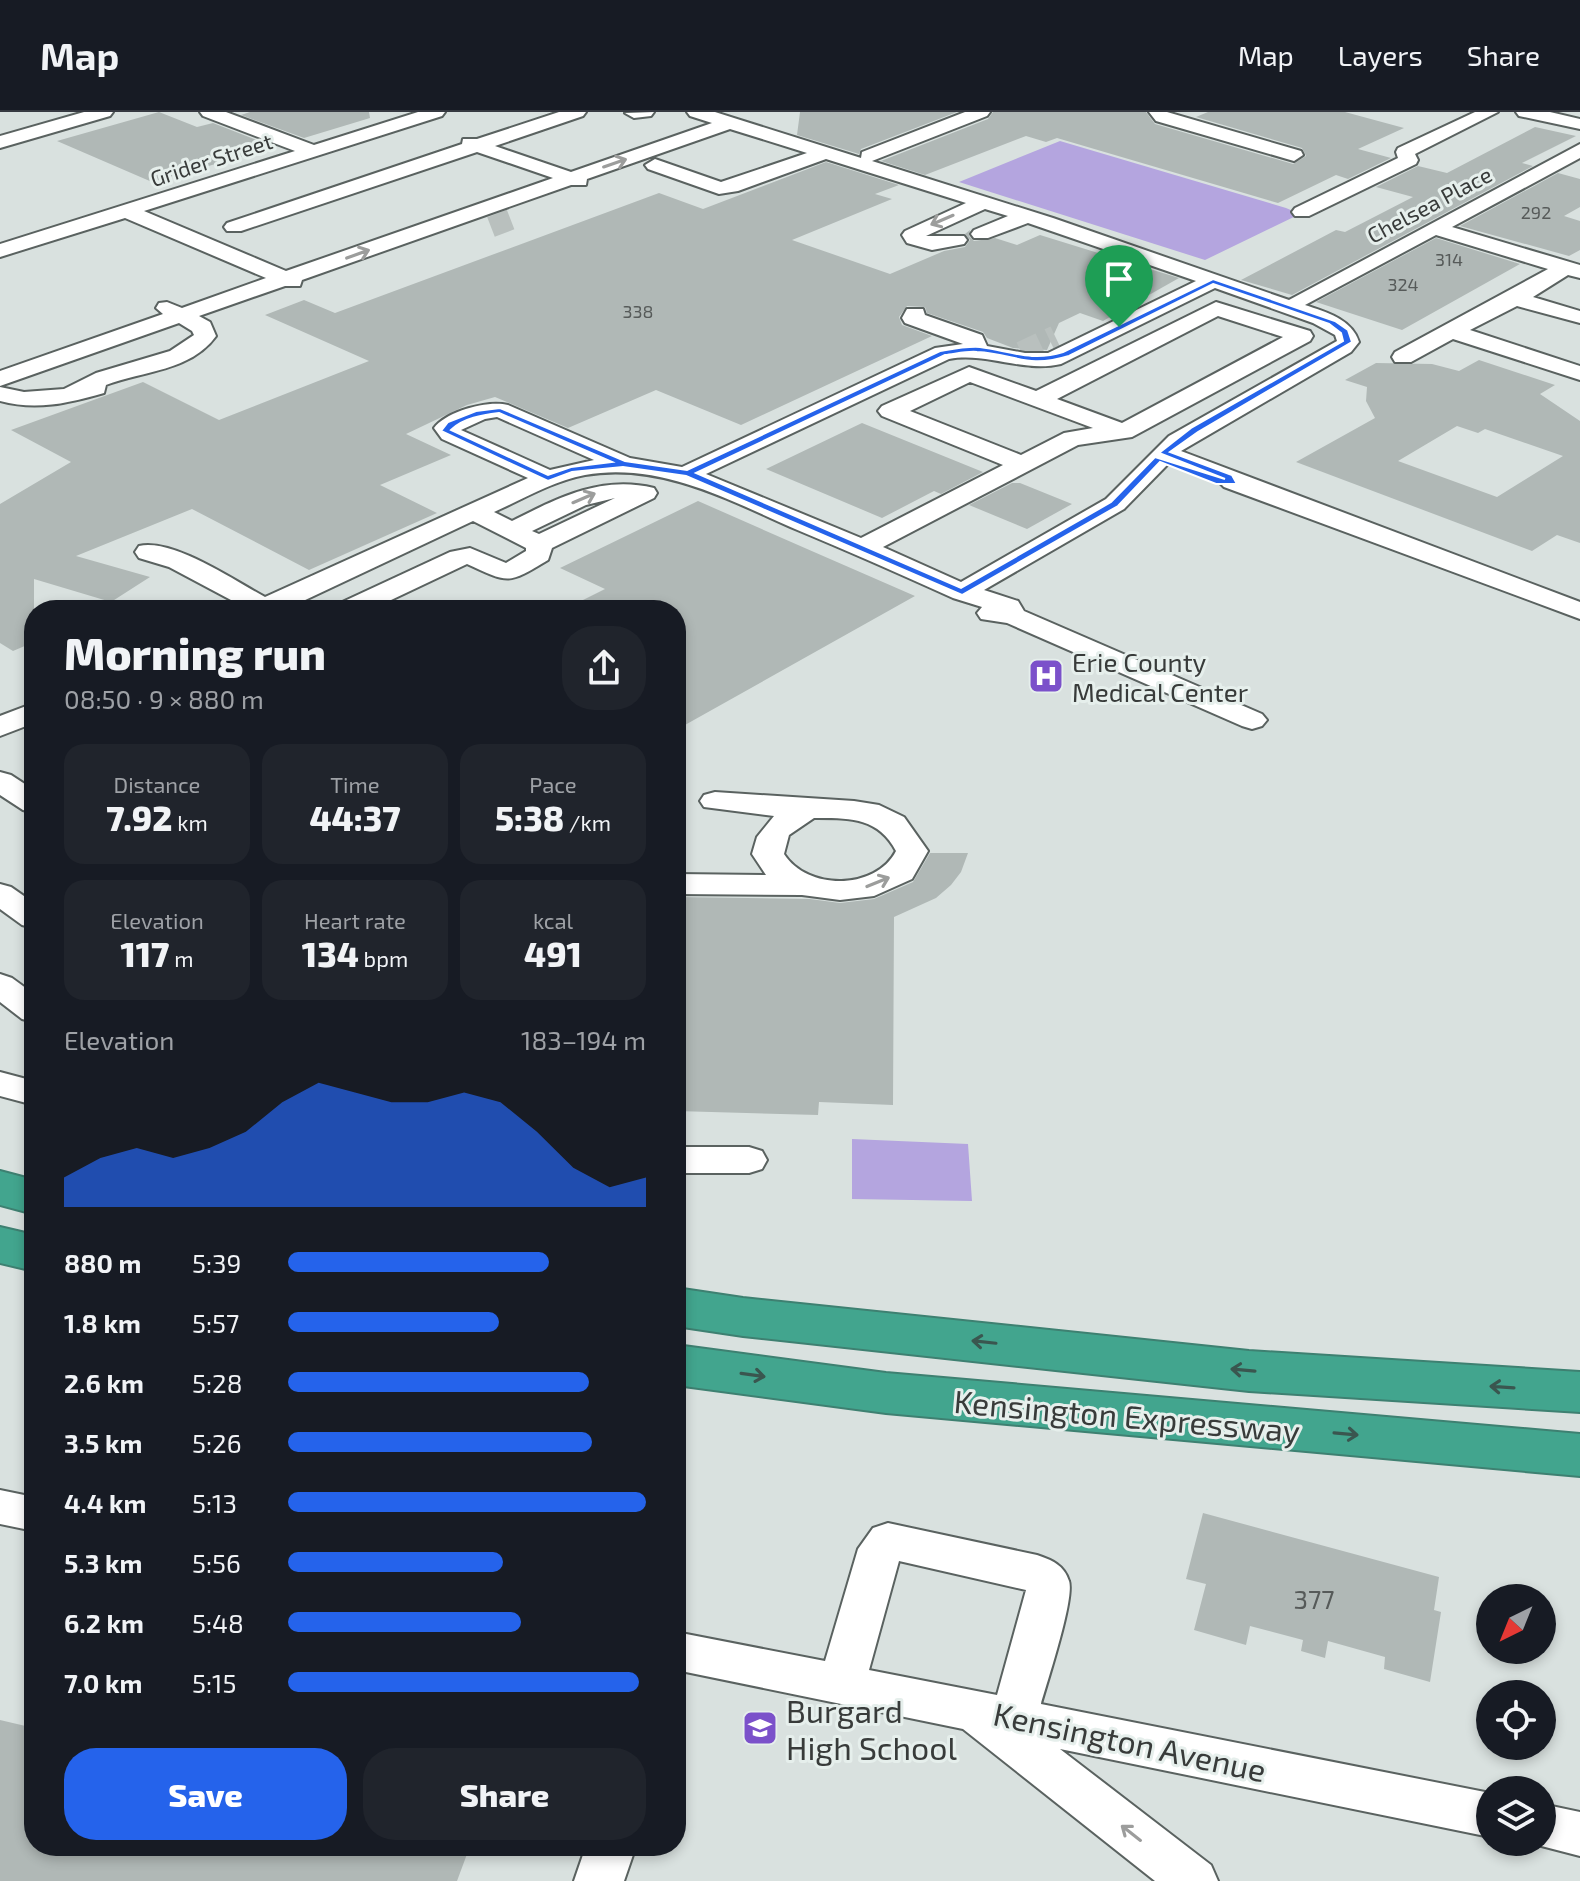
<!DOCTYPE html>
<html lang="en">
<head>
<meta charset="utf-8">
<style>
  :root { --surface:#171b24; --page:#20242c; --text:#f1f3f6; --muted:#9ea1a6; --line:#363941; --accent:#2563eb }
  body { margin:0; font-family:"Exo 2",sans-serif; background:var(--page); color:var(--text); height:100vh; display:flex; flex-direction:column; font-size:30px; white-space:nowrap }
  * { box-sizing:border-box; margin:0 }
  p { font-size:26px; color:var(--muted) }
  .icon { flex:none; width:44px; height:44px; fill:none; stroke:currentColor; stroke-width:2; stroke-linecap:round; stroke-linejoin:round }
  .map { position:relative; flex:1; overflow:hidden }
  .sheet { position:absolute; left:24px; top:488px; width:662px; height:1256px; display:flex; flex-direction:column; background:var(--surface); border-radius:32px; box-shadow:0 4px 12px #0003 }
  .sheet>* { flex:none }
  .needle { width:52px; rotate:223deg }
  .fabs { position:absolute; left:1476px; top:1472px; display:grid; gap:16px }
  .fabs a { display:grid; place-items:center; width:80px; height:80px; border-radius:50%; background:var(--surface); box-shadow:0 4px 12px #0003; font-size:40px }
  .pin { position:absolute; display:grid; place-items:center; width:68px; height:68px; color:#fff; margin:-82px -34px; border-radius:50% 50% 50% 0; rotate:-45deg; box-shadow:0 0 8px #0007 }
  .pin .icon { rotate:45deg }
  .round { display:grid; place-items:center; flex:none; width:84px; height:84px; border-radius:32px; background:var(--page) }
  .summary { display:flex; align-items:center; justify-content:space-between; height:136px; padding:0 40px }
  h1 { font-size:44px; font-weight:800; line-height:60px }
  .metrics { display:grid; grid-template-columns:repeat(3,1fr); gap:12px; height:136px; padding:8px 40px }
  .metrics div { display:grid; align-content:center; border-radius:20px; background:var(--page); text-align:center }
  .metrics b { font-size:34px; font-weight:800 }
  .metrics small { font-size:22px; font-weight:400 }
  .metrics p { font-size:22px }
  .chart { height:224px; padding:16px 40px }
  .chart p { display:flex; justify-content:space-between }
  .chart svg { width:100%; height:144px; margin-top:8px; fill:var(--accent); opacity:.7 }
  .button { display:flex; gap:16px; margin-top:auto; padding:16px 40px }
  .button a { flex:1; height:92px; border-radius:32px; background:var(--accent); color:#fff; font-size:32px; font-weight:800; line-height:92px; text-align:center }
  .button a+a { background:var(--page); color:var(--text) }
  ul { padding:0 40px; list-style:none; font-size:26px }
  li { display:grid; grid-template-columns:128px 96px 1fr; align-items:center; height:60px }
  li i { height:20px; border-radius:10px; background:var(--accent) }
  header { display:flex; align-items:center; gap:48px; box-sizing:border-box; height:112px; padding:0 40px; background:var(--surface); border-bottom:2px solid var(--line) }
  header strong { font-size:38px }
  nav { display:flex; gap:44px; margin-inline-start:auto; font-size:28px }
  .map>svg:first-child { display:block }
</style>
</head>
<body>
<header>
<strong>Map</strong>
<nav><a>Map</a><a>Layers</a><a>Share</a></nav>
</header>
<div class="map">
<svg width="1580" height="1769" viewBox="0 0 1580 1769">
  <rect width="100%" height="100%" fill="#d9e1df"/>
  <path fill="#b4a5df" d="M1060,29L1286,96L1300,102L1205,148L959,70Z
    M852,1027L968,1032L972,1089L852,1087Z"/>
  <path fill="#b0b8b6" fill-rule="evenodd" d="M159,0L197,15L213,11L275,35L152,70L57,29Z
    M250,0H369L370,6L304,26L241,3Z
    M800,0H957L861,37L859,42L797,23Z
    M993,0H1146L1155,12L1293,52L1306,44L1302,36L1196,5L1208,0H1345L1404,16L1358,37L1391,46L1348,67L1336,63L1278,91L1057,26L1046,30L1026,24L925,63L881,49L988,7Z
    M1535,15L1576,24L1522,51L1533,54L1292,183L1241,168L1336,118L1345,120L1413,85L1376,75L1418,54L1447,61Z
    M826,50L899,73L875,82L892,87L792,128L890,162L944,139L965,135L970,128L965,122L970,118L969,124L974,129L995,126L1017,133L1040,123L1179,166L1103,209L1080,201L1059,211L1047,238L1013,236L987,226L983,220L927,201L925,195L907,194L899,205L902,213L932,224L741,313L656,278L568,316L495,285L467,293L406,322L451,343L380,373L437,401L309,458L192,397L76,444L150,465L111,490L34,467V530L13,539L0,531V392L71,350L11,318L143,270L219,308L369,249L265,203L304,188L335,201L659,81L703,97Z
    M1558,61L1580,67V95L1564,104L1580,109V138L1569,144L1460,114Z
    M1436,126L1520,152L1402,218L1316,190Z
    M1479,248L1555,273L1540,282L1580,309V431L1557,423L1532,439L1296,350L1375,306L1366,289L1367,275L1345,268L1376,251L1432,252L1459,259ZM1457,314L1478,321L1485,317L1563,344L1497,385L1398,349Z
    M862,311L983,360L941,382L934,379L882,406L766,357Z
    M1012,371H1020L1072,392L1027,417L969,393Z
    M698,389L814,440L915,484L676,618V498H563L605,477L560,456Z
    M930,741H968L961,760L951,773L936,786L894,805L893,993L819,990L818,1003L676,999V785L810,787L840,791L874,787L913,770Z
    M1203,1401L1439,1465L1434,1498L1441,1500L1430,1570L1384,1557L1385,1545L1328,1529L1325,1546L1301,1539L1303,1528L1250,1514L1246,1533L1194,1518L1206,1472L1186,1467Z
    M0,1608L34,1616V1734H470L457,1769H0Z"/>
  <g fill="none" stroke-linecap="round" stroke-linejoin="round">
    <path stroke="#b9c0be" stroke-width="21" stroke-dasharray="21 10" stroke-linecap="butt" d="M491,115L517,105
      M1021,240L1055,224"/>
    <defs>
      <path id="minor" d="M84,0H113L110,4L0,36V24Z
        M200,0H226L314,33L418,0H445L442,4L144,99L286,159L553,66L477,40L241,119H227L224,115L227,111L462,32L463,27H477L559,0H586L583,4L495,34L571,60L712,11L690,4L687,0H715L861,46L862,40L965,0H990L987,4L872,49L1053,106L1289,188L1580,32V46L1452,115L1580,153V166L1568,163L1533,185L1580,199V211L1517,194L1470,218L1580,254V268L1453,227L1411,250H1395L1392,245L1395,240L1548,157L1436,123L1305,193C1326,200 1352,207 1359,230L1351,240L1181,339L1580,490V507L1224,375L1219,370L1169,351L1124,397L984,478L1018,489L1024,499L1262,602L1267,608L1262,614L1252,617L1242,614L1007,511L981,507L977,501L982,495L953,486C900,462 848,439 795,417C729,388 660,350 585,363C553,369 523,387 494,400L512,409C558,386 601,363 654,376L657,381L654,386L552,436L548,448C508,472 510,472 467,452L370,498H334L338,492L450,440L470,436L506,451L526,439V436L473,409L284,498H244L246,496L169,455L139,446L135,440L139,434C173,426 235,469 265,485L528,366L442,327L434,316C447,299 488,288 508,293L630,346L682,355L935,236L963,232L905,211L902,206L907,197H923L925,203L982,223L987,234L1025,241H1048L1196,169L1028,111L988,126H974L971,122L974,118L1008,104L985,97L926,124H964L967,128L964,132L932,138L907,131L902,123L905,119L966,91L826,47L738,79L719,82L648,57L645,53L655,47L721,70L807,41L730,17L587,67L586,73H571L302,168L300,174H285L199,204L210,210L216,224C191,259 143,259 106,273L104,281C69,291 36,299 0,289V275L24,280L64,277L96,261L170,239L194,223L192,219L179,211L0,274V259L163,202L156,196L159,191L167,190L182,196L266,166L125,106L0,145V132L295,39L203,4ZM1215,176L1313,211L1335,223L1337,229L1169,324L1106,387L961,470L883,435L1078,333L1132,325L1310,229L1313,224L1310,219L1216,190L1036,279L969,255L882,294L878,299L882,304L1003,353L861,426L706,362L949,247C987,240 1023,261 1061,252ZM1218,204L1283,225L1122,311L1057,287ZM970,270L1093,316L1064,321L1021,343L910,299ZM497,305L594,348L550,358L461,318L485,307ZM615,386L539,422L532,419L586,393Z
        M654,0L651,4L634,6L625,1Z
        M1149,0H1167L1301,39L1303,43L1294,49L1287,47L1156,9Z
        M1475,0H1498L1415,42L1418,48L1416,52L1309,104H1295L1292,100L1295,96L1398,46L1396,40L1398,36Z
        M1516,0H1550L1580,7V17L1519,4Z
        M34,591V611L0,624V604Z
        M0,660L11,663L34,678V701L23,698L0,683Z
        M715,680L854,689L879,693L904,705L928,739L912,767L874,784L840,788L802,783L676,782V762L766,763L752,742L757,725L774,704L704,695L700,689L704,683ZM814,706C849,706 878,705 896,739C876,778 808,779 784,742L789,723Z
        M0,772L11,775L34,791V816L22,813L0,797Z
        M0,862L12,866L34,882V910L22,907L0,890Z
        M0,960L34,969V993L0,984Z
        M676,1035H749L762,1039L767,1048L762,1057L749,1061H676Z
        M0,1378L34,1385V1419L0,1412Z
        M888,1411L1037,1443C1052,1448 1064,1453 1069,1469C1075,1486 1047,1570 1041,1592L1490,1681V1725L1060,1637L1211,1753L1218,1769H1155L963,1617L676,1558V1520L825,1549L858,1437L873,1416ZM899,1449L1026,1478L997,1583L869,1558Z
        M1542,1692L1580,1700V1744L1526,1730H1542Z
        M586,1734H636L624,1769H574Z"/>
      <path id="highway" d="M0,1059L34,1068V1102L0,1093Z
        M0,1115L34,1123V1159L0,1151Z
        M676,1176L743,1186L1249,1239L1580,1260V1300L1249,1279L743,1224L676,1214Z
        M676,1233L886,1261L1580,1322V1364L886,1301L676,1273Z"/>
    </defs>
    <use href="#minor" stroke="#5a6260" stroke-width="4"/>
    <use href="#highway" stroke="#3e8071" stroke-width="4"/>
    <use href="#minor" fill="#fff" fill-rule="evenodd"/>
    <use href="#highway" fill="#42a58e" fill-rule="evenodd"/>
  </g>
  <defs><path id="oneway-shaft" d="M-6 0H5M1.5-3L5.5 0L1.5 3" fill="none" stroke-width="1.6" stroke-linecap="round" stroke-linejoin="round" transform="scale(2)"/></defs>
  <g stroke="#9c9d9c">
    <use href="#oneway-shaft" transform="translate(615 51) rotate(-19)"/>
    <use href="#oneway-shaft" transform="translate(942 108) rotate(157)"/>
    <use href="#oneway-shaft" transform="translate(358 142) rotate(-20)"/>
    <use href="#oneway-shaft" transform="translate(584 386) rotate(-23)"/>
    <use href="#oneway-shaft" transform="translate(878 770) rotate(-22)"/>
    <use href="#oneway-shaft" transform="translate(1131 1721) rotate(-142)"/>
  </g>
  <g stroke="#3a564f">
    <use href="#oneway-shaft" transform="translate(984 1230) rotate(-174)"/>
    <use href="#oneway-shaft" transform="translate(1243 1258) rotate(-175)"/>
    <use href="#oneway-shaft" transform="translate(753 1263) rotate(8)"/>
    <use href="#oneway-shaft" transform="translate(1502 1275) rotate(-176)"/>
    <use href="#oneway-shaft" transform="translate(1346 1322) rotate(5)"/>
  </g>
  <path fill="#2563eb" stroke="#fff" stroke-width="2" fill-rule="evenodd" d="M1213,167L1335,209L1348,218L1352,230L1198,320L1170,340L1232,363L1237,372H1216L1160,350L1118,394L962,483L686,364L623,355L572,360L548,369L441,319L448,310L476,299L500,296L625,349L687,358L940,239C952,237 967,234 980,235C1010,239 1032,250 1063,240ZM1213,172L1329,212L1341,221L1343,229L1191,316L1159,341L1225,367L1155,345L1111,390L961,476L696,361L945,243C955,242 967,239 977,240C1016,242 1026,257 1069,244ZM499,301L612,350L571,355L548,363L451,318C463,306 483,303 499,301Z"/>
  <defs>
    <symbol id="hospital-square" viewBox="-11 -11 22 22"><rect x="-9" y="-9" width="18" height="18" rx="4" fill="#7b51ca" stroke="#e6efec"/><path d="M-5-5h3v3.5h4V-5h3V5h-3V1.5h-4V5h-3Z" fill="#fff"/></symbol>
    <symbol id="school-square" viewBox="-11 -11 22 22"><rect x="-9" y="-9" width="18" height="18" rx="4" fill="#7b51ca" stroke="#e6efec"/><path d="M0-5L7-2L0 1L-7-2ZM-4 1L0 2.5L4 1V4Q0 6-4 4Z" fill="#fff"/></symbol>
  </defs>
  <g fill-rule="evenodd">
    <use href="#hospital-square" x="1026" y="544" width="40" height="40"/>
    <use href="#school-square" x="740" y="1596" width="40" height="40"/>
  </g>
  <g text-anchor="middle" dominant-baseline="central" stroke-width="6" stroke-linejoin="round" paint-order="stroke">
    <g font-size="18" fill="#565a59">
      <text x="1536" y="100">292</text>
      <text x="1449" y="147">314</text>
      <text x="1403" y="172">324</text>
      <text x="638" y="199">338</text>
    </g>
    <g font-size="22" fill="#383b3a" stroke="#e6efec">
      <text transform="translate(211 47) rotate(-18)">Grider Street</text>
      <text transform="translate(1429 92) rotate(-28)">Chelsea Place</text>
    </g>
    <g font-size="26" fill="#383b3a" stroke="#e6efec" text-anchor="start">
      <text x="1072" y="549">Erie County<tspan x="1072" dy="30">Medical Center</tspan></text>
    </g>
    <g font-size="26" fill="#565a59">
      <text x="1314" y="1486">377</text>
    </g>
    <g font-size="32" fill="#383b3a" stroke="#e6efec">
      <text transform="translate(1127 1303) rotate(5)">Kensington Expressway</text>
      <text transform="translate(1130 1629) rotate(12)">Kensington Avenue</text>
    </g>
    <g font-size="32" fill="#383b3a" stroke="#e6efec" text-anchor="start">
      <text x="786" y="1598">Burgard<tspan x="786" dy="37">High School</tspan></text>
    </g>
  </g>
</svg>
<div class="fabs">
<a><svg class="needle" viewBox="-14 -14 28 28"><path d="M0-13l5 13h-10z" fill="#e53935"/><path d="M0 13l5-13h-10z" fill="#9ea1a6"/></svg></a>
<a><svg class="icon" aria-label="locate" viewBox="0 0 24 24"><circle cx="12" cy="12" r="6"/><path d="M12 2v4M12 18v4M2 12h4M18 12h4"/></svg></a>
<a><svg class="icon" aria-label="layers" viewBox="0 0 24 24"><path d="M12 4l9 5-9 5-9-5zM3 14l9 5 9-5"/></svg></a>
</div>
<div class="pin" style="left:1119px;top:215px;background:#1e9e55"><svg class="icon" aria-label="arrive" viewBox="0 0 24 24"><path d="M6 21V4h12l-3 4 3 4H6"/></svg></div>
<section class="sheet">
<div class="summary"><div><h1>Morning run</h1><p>08:50 · 9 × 880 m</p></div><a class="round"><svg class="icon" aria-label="share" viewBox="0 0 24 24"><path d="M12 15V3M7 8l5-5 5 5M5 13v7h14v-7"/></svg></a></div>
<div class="metrics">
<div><p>Distance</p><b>7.92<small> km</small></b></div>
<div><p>Time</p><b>44:37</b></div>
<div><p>Pace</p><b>5:38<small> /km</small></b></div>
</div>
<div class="metrics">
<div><p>Elevation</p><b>117<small> m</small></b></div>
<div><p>Heart rate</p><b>134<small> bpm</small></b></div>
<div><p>kcal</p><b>491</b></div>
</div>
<div class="chart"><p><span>Elevation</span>183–194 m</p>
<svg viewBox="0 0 160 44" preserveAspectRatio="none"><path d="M0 44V35L10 29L20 26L30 29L40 26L50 21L60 12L70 6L80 9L90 12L100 12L110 9L120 12L130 21L140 32L150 38L160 35V44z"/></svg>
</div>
<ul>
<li><b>880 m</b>5:39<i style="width:73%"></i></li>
<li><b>1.8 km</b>5:57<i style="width:59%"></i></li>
<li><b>2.6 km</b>5:28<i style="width:84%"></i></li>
<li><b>3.5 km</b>5:26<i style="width:85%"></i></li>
<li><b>4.4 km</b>5:13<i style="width:100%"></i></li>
<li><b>5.3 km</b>5:56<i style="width:60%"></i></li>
<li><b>6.2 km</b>5:48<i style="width:65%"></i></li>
<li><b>7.0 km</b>5:15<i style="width:98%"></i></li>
</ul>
<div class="button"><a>Save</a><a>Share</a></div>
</section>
</div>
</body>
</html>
